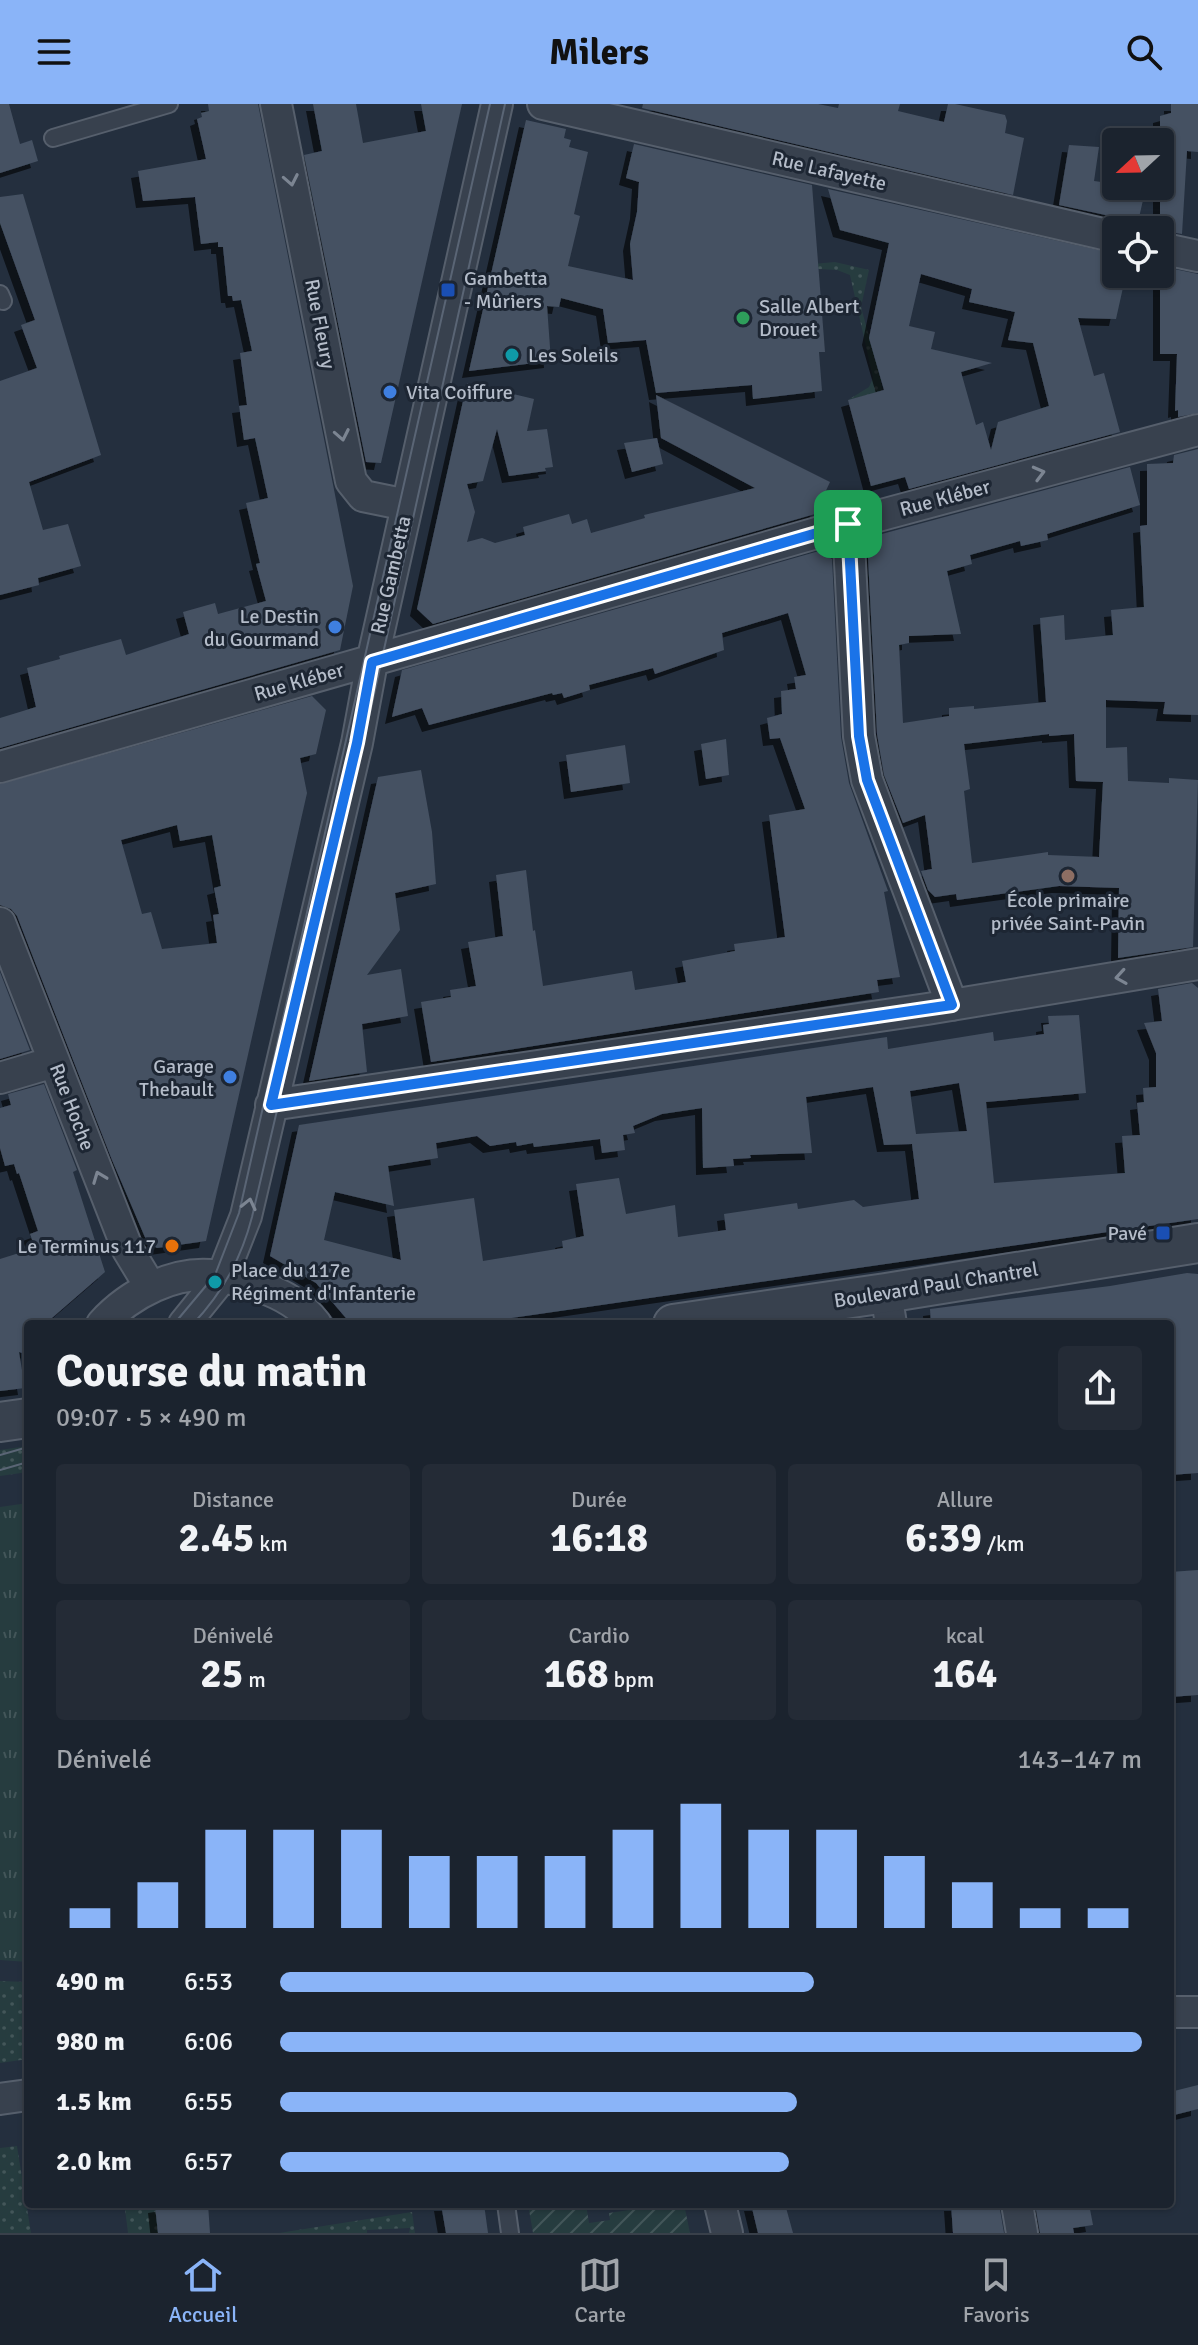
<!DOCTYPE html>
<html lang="fr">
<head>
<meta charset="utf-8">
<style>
  :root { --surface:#1b232e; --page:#242b36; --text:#f1f3f6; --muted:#a0a4aa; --line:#39404a; --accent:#8ab4f8 }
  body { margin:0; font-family:Signika,sans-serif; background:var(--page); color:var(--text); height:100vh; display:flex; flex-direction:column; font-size:30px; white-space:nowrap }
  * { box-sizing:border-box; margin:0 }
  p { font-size:26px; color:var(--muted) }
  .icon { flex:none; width:44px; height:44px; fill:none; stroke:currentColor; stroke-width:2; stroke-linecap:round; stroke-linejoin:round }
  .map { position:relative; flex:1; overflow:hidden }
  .drawer { position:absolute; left:24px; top:1216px; width:1150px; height:888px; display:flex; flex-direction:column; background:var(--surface); border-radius:8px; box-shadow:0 2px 6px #0004,0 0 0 2px var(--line) }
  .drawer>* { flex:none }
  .needle { width:52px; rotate:248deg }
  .controls { position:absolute; left:1102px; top:24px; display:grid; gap:16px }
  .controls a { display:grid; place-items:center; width:72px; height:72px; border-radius:8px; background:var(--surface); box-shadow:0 2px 6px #0004,0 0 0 2px var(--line); font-size:40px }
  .pin { position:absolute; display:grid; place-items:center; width:68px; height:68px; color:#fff; margin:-34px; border-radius:16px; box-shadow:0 4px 12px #0006 }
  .round { display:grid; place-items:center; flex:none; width:84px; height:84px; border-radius:8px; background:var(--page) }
  .head { display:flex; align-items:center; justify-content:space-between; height:136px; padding:0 32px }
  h1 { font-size:44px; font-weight:700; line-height:60px }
  .stats { display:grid; grid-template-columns:repeat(3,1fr); gap:12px; height:136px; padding:8px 32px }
  .stats div { display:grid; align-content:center; border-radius:8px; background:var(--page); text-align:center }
  .stats b { font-size:40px; font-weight:700 }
  .stats small { font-size:22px; font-weight:400 }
  .stats p { font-size:22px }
  .chart { height:224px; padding:16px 32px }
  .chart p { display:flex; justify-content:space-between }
  .chart svg { width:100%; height:144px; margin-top:8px; stroke:var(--accent); stroke-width:6 }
  ul { padding:0 32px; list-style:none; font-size:26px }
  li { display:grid; grid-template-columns:128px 96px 1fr; align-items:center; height:60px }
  li i { height:20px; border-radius:10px; background:var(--accent) }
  header { display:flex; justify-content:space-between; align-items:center; height:104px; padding:0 32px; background:var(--accent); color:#111; font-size:36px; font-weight:700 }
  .tab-bar { display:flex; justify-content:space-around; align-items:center; height:112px; border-top:2px solid var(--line); background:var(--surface); font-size:22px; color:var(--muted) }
  .tab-bar a { display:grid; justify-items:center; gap:4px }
  .tab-bar .on { color:var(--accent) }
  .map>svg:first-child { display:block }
</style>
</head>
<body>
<header><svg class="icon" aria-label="menu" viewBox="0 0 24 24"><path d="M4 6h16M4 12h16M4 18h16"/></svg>Milers<svg class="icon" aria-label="search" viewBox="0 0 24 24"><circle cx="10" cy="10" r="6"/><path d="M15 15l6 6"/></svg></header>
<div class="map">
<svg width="1198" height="2129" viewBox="0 0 1198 2129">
  <defs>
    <pattern id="grass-dots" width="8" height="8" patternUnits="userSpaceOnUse" patternTransform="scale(2)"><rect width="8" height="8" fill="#263c3f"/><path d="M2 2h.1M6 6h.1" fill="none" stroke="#435659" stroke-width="1.8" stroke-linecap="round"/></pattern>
    <pattern id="park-tufts" width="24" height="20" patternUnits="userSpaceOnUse" patternTransform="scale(2)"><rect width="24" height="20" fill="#263c3f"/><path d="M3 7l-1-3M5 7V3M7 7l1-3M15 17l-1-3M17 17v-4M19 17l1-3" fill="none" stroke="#435659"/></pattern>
    <pattern id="garden-furrows" width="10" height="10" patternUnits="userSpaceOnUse" patternTransform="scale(2)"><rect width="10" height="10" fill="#263c3f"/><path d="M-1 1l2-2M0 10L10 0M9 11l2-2" fill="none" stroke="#435659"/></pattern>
    <filter id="shadow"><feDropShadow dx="-7" dy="7" stdDeviation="0" flood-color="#0009"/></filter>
  </defs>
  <rect width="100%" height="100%" fill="#242f3e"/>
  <path fill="url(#grass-dots)" d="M835,158L869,166L861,203L881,277L882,287L848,296L869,283L873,274L850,171L837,166L818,165L656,174Z
    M28,1342V1368L0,1372V1346Z
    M0,1877L28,1878V1955L0,1959Z
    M17,2042L31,2129H0V2044Z
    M155,2102L159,2129H128L125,2105Z
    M412,2108L415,2129H409L410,2124L367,2126V2129H279Z"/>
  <path fill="url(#park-tufts)" d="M28,1399V1858L0,1856V1403Z"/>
  <path fill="url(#garden-furrows)" d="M528,2100H586L589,2119L610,2116L609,2109L629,2106V2100H684L690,2129H533Z"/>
  <path fill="#455162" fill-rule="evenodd" filter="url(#shadow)" d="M0,0H9L20,40L32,36L38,57L0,69Z
    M208,0H258L353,482L340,546L0,644V614L36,603L27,564L60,555L59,552L121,535L126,551L189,530L183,508L215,499L218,510L266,497L256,460L260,459L246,399L268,394L255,334L244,336L239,302L247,301L240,249L252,247L241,196L233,197L232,192H228L223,143H218V138L201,140L195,93L143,97L138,67L206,55L197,15L202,13L201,9L209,7Z
    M313,0H356L363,39L426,27L421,0H462L381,359L366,358L304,51L322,47Z
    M643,0H818L838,4L839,0H900L898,7L944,18L948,0H955L1005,11L1007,17L1005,29L1024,34L1013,91L642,4Z
    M1171,0H1198V48L1187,47L1182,130L1160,126V12L1171,9Z
    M526,16L566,25L564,34L571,36L569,43L588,48L574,110L580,112L568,162L633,176L630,140L637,108L639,78L626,74L634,40L812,81L825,248H819L822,287L753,295L752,281L656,289L646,236L608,239L603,205L561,194L559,203L547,202L551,257L469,267Z
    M1069,41L1099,43L1094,77L1116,80V82L1146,83L1138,118L1059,101Z
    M828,85L1116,150V170H1126L1116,215L1078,214L1094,272L1104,269L1120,328L909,385L905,373L871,382L848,296L884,286L869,234L889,139L840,126ZM921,170L972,185L969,198L1015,208L1008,236L1033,239L1049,302L998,318L991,346L983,318L976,321L961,268L992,259L931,245L935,228L909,222Z
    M23,90L101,351L29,378L43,426L68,420L81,462L38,474L39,481L0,491V277L37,264L21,221L35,216L0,119V93Z
    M1160,162L1198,170V309L1178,313V306L1175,307L1177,250H1160Z
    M467,279L534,295L527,327L547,325L553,363L545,364L546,367L509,372L497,325L483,377L467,380L475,408L467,438L482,434L495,439L525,431L523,423L569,410L572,420L587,415L591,429L645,414L644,411L755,384L661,334L656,291L830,378L815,410L433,520L417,505Z
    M657,334L663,360L632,368L624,339Z
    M1198,345V611L1163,610L1165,598L1106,596V644L1127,643L1128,677L1169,679V674L1198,676L1193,843L1118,854L1119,784L1059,782L957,796L956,790L935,793L928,786L921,767L932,765L925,711L903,719L884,671L877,630L867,434L1130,363L1140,401L1047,430L1048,436L1021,442L1020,437L970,451L972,460L947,467L961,530L909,532V539L899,541L903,619L949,612V604L974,602V605L1046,598L1040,514L1064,511L1065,536L1113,531L1111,506L1144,503L1140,422L1147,421V360L1173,359L1174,351ZM1049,630V632L1074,630L1076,677L1103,678L1099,753L1048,751V748L972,759L964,687L970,685L964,640Z
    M819,447L832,455L841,633L849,679L888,787L884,788L900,873L877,876L879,888L431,958L421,898L451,893L450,886L476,882L468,838L503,832L496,771L526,766L533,827L535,826L543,882L632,867L635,886L686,878L682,857L735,847L734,840L785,833L769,711L805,705L780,634L770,635L767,614L782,610L781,587L796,585L794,573L806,571L788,509L722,529L724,546L655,570L653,564L589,581L590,586L564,594L562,589L553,591L552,589L429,621L422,604L392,613L402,566Z
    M312,592L326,606L316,650L300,654L307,689L206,1137L157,1144L147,1138L112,1056L17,812L11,805L0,801V680ZM177,721L180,737L212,731L221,782L214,784L219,810L213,811L217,839L162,845L151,808L142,810L121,736Z
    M726,635L729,671L706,675L701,640Z
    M625,641L630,679L571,688L566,651Z
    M421,666L432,728L436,780L395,789L400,826L367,871L401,865L408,912L362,920L367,968L309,977L378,673Z
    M0,868L30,946L0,955Z
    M1192,879L1198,884V1115L469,1220H351L316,1179L270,1152L299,1021L887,933L888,945L993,928L994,937L1044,930L1043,921L1049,920L1048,912L1079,911L1086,989L986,998L994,1079L1125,1069L1122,1032L1140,1031L1137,999L1144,998L1143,984L1156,983V949L1144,919L1162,917L1158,885ZM959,979L967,1027L916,1030L910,987ZM873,983L884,1041L912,1040L919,1095L863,1103L854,1096L798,1105L797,1099L724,1110L726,1126L678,1133L675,1101L626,1110L619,1074L576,1080L584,1132L562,1137L563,1144L483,1157L474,1094L394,1106L401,1156L324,1136L335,1088L394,1102L388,1062L438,1054L436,1039L477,1032L490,1042L516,1038L517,1042L533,1039L534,1043L600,1035L602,1049L625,1046L623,1031L635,1029L633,1022L662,1010L702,1004L703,1064L734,1062L733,1055L751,1054L750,1051L812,1049L806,993Z
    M44,980L77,1066L73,1068L105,1168L45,1220H28V1251L19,1248L25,1284L0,1287V1155L35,1144L30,1130L38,1127L19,1069L17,1070L14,1060L5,1062L0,1044V1004L11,1001L8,990Z
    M1187,1169L1198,1170V1369L1170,1371V1220H931L930,1205L1110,1182Z
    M1198,1466V1591L1170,1593V1468Z
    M1198,1981V2005L1170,2012V1988Z
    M168,2100H208L210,2129H158L155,2102Z
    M441,2100H484L488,2129H446Z
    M751,2100H785L793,2129H758Z
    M951,2100H999L1004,2129H953Z
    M1035,2100H1089L1093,2121L1073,2124L1074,2129H1040Z"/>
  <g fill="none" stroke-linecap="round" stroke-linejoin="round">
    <defs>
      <path id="service" d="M53,34L169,0
        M0,190L3,197
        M506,2100L510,2129"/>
      <path id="minor" d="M276,0L351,377L363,392L407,401
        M543,0L1116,133
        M1160,144L1198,152
        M848,420L859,632L867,676L952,901
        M0,663L848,420L1198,326
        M0,819L128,1146L151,1184
        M0,974L54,958
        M271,1001L927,905L1198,860
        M886,1189L891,1220
        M102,1220C129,1190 176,1165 218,1172C230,1174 242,1178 254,1181C278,1188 300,1199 316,1220
        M184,1220L222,1173L246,1112L357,639L372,558L497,0
        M1170,1908H1198
        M0,1995L28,1991
        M720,2100L727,2129
        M1017,2100L1022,2129"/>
      <path id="tertiary" d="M673,1220L886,1189L1198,1139
        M0,1318L28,1314"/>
    </defs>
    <use href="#service" stroke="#565f6c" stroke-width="20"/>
    <use href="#minor" stroke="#565f6c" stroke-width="34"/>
    <use href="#tertiary" stroke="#565f6c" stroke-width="42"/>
    <use href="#service" stroke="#38414e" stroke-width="16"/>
    <use href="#minor" stroke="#38414e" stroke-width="30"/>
    <use href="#tertiary" stroke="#38414e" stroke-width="38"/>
    <path stroke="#5a6575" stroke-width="2" d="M174,1220L215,1171L239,1109L490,0
      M193,1220C223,1188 241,1155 252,1113L363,640L505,0
      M0,1351L28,1343
      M0,1366L28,1358"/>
  </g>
  <defs><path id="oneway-chevron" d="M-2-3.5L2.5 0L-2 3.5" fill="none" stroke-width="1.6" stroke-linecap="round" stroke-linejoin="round" transform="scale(2)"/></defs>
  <g stroke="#7c8592">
    <use href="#oneway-chevron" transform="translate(291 76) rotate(79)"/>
    <use href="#oneway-chevron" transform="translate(342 331) rotate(79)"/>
    <use href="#oneway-chevron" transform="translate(1039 369) rotate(-15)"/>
    <use href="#oneway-chevron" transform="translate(1121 873) rotate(171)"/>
    <use href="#oneway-chevron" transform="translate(99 1073) rotate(-111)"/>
    <use href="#oneway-chevron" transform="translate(249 1100) rotate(-77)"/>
  </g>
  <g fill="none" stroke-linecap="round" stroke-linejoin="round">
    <defs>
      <path id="route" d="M848,420L859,632L867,676L952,901L271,1001L357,639L372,558Z"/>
    </defs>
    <use href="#route" stroke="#fff" stroke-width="16"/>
    <use href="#route" stroke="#1a73e8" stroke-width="10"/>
  </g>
  <g fill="#1a4fb4" stroke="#1d2633" stroke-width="3">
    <rect x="440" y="178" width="16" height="16" rx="4"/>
    <rect x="1155" y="1121" width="16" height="16" rx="4"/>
  </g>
  <circle fill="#2e9e5b" stroke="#1d2633" stroke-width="3" cx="743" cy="214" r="8"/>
  <g fill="#0f9aa8" stroke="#1d2633" stroke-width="3">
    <circle cx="512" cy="251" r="8"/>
    <circle cx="215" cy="1178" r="8"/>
  </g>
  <g fill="#3f7fe0" stroke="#1d2633" stroke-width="3">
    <circle cx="390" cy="288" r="8"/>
    <circle cx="335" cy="523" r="8"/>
    <circle cx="230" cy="973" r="8"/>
  </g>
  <circle fill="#8d6e63" stroke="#1d2633" stroke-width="3" cx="1068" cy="772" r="8"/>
  <circle fill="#e8710a" stroke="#1d2633" stroke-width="3" cx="172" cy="1142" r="8"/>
  <g text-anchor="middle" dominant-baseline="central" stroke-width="6" stroke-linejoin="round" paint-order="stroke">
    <g font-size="20" fill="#b4bcc9" stroke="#1d2633">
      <text transform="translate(829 67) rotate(13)">Rue Lafayette</text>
      <text transform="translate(320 220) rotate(79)">Rue Fleury</text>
      <text transform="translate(945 394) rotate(-15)">Rue Kléber</text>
      <text transform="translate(391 471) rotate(-77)">Rue Gambetta</text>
      <text transform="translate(299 578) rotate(-16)">Rue Kléber</text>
      <text transform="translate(72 1003) rotate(69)">Rue Hoche</text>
      <text transform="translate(936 1181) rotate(-9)">Boulevard Paul Chantrel</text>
    </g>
    <g font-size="20" fill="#b4bcc9" stroke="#1d2633" text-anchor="start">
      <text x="464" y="174">Gambetta<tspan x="464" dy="23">- Mûriers</tspan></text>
      <text x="759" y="202">Salle Albert<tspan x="759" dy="23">Drouet</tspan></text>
      <text x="528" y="251">Les Soleils</text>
      <text x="406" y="288">Vita Coiffure</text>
      <text x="319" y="512" text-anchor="end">Le Destin<tspan x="319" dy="23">du Gourmand</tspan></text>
      <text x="1068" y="796" text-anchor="middle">École primaire<tspan x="1068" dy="23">privée Saint-Pavin</tspan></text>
      <text x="214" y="962" text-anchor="end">Garage<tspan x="214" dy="23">Thebault</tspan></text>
      <text x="1147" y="1129" text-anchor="end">Pavé</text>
      <text x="156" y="1142" text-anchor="end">Le Terminus 117</text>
      <text x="231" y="1166">Place du 117e<tspan x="231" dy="23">Régiment d'Infanterie</tspan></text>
    </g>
  </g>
</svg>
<div class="controls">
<a><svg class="needle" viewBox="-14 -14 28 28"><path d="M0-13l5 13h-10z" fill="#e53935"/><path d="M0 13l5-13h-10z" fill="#a0a4aa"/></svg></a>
<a><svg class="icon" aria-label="locate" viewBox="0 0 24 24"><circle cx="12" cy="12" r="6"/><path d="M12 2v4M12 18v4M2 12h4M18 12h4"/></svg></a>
</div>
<div class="pin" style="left:848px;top:420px;background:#1e9e55"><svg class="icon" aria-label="arrive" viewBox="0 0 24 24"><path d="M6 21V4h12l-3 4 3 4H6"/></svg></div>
<section class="drawer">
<div class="head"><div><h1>Course du matin</h1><p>09:07 · 5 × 490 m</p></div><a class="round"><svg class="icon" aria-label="share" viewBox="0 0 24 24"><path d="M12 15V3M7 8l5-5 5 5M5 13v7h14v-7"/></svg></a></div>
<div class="stats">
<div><p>Distance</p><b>2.45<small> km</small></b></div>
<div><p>Durée</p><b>16:18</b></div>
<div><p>Allure</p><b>6:39<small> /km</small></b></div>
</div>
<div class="stats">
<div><p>Dénivelé</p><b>25<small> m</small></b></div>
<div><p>Cardio</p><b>168<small> bpm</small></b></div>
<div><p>kcal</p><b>164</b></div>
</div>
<div class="chart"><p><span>Dénivelé</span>143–147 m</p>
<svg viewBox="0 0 160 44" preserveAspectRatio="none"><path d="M5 44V38M15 44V30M25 44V14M35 44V14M45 44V14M55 44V22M65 44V22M75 44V22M85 44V14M95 44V6M105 44V14M115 44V14M125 44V22M135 44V30M145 44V38M155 44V38"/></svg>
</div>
<ul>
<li><b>490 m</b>6:53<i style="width:62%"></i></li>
<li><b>980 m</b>6:06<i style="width:100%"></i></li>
<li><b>1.5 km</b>6:55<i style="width:60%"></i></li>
<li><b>2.0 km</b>6:57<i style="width:59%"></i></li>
</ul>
</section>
</div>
<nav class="tab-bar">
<a class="on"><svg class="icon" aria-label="home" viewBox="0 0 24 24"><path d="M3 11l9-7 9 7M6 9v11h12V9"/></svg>Accueil</a>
<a><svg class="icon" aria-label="map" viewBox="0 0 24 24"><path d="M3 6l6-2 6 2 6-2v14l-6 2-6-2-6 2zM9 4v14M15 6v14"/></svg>Carte</a>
<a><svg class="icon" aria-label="saved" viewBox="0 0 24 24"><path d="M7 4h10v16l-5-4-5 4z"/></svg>Favoris</a>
</nav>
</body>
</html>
